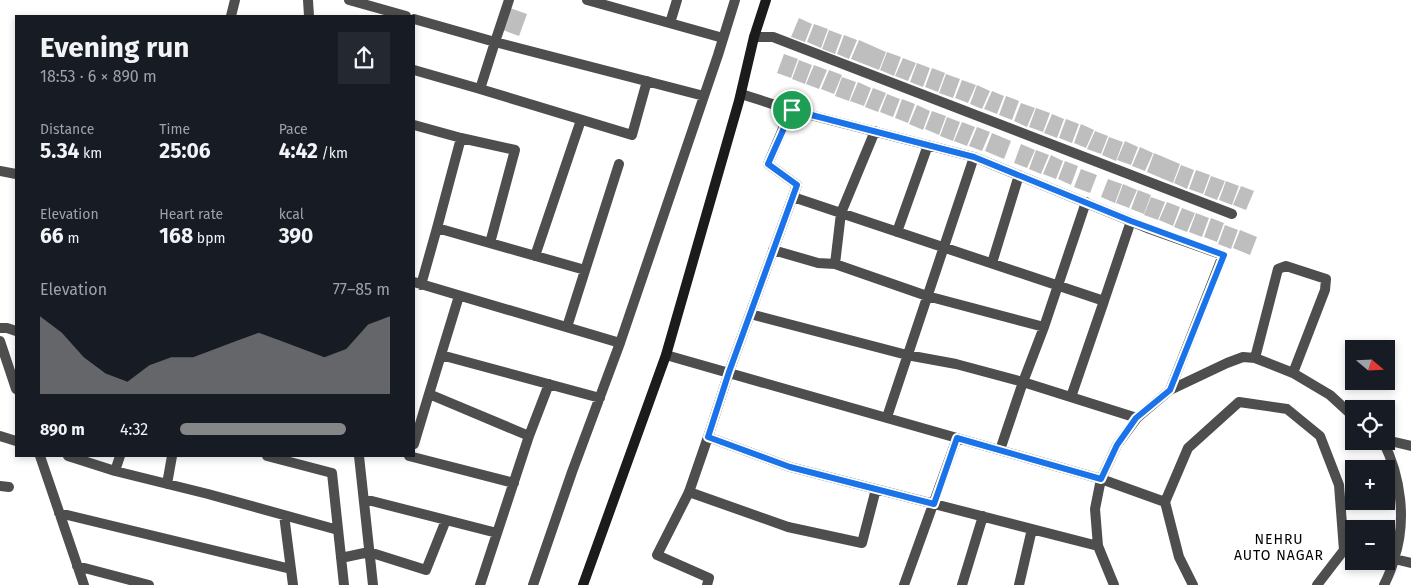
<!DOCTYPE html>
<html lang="en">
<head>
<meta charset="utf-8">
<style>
  :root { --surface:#171b24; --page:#242831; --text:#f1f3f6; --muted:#9ea1a6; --accent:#858687 }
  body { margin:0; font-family:"Fira Sans",sans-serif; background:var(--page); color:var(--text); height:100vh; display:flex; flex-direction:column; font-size:19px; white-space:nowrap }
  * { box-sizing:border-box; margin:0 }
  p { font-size:16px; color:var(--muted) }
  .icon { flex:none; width:28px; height:28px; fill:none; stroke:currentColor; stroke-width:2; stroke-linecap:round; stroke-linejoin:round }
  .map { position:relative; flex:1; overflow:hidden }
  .details { position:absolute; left:15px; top:15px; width:400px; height:442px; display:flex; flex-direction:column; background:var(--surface); border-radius:0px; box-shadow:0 2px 8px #0003 }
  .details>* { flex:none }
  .needle { width:32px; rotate:109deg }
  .controls { position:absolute; left:1345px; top:340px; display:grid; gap:10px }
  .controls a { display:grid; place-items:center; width:50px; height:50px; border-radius:0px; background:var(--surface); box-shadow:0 2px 8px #0003; font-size:25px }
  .pin { position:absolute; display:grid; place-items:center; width:42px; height:42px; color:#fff; margin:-21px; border:2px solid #fff; border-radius:50%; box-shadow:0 1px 5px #0007 }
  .round { display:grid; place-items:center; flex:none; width:52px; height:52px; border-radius:0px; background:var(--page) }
  .head { display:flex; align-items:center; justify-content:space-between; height:85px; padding:0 25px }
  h1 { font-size:28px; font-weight:700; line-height:38px }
  .figures { display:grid; grid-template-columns:repeat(3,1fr); gap:8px; height:85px; padding:5px 25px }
  .figures div { display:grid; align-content:center }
  .figures b { font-size:21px; font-weight:700 }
  .figures small { font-size:14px; font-weight:400 }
  .figures p { font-size:14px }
  .chart { height:140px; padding:10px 25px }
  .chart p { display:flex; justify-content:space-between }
  .chart svg { width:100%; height:90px; margin-top:5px; fill:var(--accent); opacity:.7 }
  ul { padding:0 25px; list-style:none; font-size:16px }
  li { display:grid; grid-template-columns:80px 60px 1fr; align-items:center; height:38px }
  li i { height:12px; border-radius:6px; background:var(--accent) }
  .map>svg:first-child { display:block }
</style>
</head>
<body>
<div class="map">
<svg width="1411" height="585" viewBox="0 0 1411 585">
  <rect width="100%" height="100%" fill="#fff"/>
  <path fill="#bebebe" d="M510,8L527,14L519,36L503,30Z
    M799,18L812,24L805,42L791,37Z
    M814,24L828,29L821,48L807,42Z
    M829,30L842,35L835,54L822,49Z
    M844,35L857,40L849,59L837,54Z
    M859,40L886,52L879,70L851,59Z
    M887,52L901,57L894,76L880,70Z
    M784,54L798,59L791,78L777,73Z
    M903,58L916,63L908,81L895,76Z
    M799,60L812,65L805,84L792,79Z
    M917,63L930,68L923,87L910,82Z
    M814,65L827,70L819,89L806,84Z
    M932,68L945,73L938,92L925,87Z
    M829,70L842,75L834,94L821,89Z
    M946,74L960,79L953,98L939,93Z
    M842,77L856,82L849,101L835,96Z
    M962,80L976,85L968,103L955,98Z
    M858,82L871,88L864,106L850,101Z
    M977,85L990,91L982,109L970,104Z
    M873,88L886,93L878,112L865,107Z
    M992,91L1004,96L997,114L984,109Z
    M887,94L900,99L893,117L880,112Z
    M1006,96L1019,101L1012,120L999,115Z
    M902,99L915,104L908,123L895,118Z
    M1021,103L1035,108L1027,127L1014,121Z
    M917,105L930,111L923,130L909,124Z
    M1036,108L1050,113L1043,132L1029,127Z
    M932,111L946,116L939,135L925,129Z
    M1052,114L1064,119L1057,138L1044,133Z
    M947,117L960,122L953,141L940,136Z
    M1066,119L1079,124L1072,143L1059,138Z
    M962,122L975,127L967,146L954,141Z
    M1081,124L1094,130L1086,148L1074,143Z
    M977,127L990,132L982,151L969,146Z
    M1095,131L1108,136L1101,154L1087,149Z
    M992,133L1011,141L1004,159L985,151Z
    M1109,137L1123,142L1116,161L1102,155Z
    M1125,141L1138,147L1131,165L1117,160Z
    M1021,144L1035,150L1027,168L1014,163Z
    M1140,147L1153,153L1145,171L1132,166Z
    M1036,150L1049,155L1041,174L1029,169Z
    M1154,153L1180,164L1173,183L1147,172Z
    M1051,155L1063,161L1056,179L1043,174Z
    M1065,161L1078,166L1071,185L1058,179Z
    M1181,165L1194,170L1187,189L1174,183Z
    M1081,169L1097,175L1090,193L1074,187Z
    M1196,170L1210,175L1203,194L1189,189Z
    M1211,176L1225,181L1217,200L1204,195Z
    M1108,179L1122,184L1115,203L1101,197Z
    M1226,181L1239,186L1232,205L1219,200Z
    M1123,184L1137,190L1129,208L1116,203Z
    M1241,186L1254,191L1246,210L1233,205Z
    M1138,190L1151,195L1144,214L1131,209Z
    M1151,197L1165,202L1158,220L1144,215Z
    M1167,202L1180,207L1173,226L1159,220Z
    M1182,208L1195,213L1187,232L1174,227Z
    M1196,213L1209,218L1202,237L1189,232Z
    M1211,218L1224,223L1217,242L1204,237Z
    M1225,225L1238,230L1231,249L1218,244Z
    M1240,230L1257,237L1250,255L1233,248Z"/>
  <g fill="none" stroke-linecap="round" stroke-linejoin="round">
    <path stroke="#4e4e4e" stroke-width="10" d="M308,0L309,16
      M349,0L406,16
      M509,0L495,42L704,96
      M587,0L723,38
      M231,16L235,0
      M414,19L495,42L480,89L414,70
      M670,23L677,0
      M754,37H773L1232,214
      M480,89L632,135L647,81
      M741,94L791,110
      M414,125L461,138L437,228L585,270
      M461,138L515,150L490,243
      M0,171L16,174
      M793,197L1104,301L1071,397
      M897,232L928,145
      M773,250L818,263L835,264L927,296L1044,327
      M535,256L581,120
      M992,263L1019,175
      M835,264L841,213L875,131
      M414,282L620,343
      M421,285L437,228
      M459,296L429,394L529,436L480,585
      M1104,301L1131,221
      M750,314L797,185L768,164L791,110L974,157L1150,229L1223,255L1170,390
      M567,327L619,164
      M0,328H7L16,331
      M0,341L16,389
      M441,355L600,398
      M666,355L1101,479L1165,502
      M1255,358L1278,269L1286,266L1326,279L1325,290L1293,373
      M887,417L974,157
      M0,436L16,441
      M529,436L549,384
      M708,437L689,492L788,527L862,543L876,489
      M1386,440L1411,446
      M1383,441C1401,477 1407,521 1394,559C1392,568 1388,577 1384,585
      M414,444L429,394
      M1000,450L1023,382L1044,327L1086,202
      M40,456L84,585
      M68,456L115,471
      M120,456L115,471L208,494L338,530
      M267,456L332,473L344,585
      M359,456L373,585
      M409,456L514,483
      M167,484L172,456
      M0,486L9,487
      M364,499L497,533
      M59,513L291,569
      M284,515L293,585
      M1098,546L790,467L708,437L729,372L750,314L907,355L956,364L1023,382L1137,418
      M1386,557L1411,563
      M341,558L369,552L426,570L446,520
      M77,566L149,585
      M533,585L572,472L620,343L718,55L735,0
      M904,585L957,438
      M962,585L983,516
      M1019,585L1032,529
      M1114,585L1098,546L1095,509L1101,479L1117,445L1137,418L1170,390L1227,363L1243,357L1255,358L1293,373L1330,395L1354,417
      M1193,585L1179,557L1165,502L1188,448L1239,402L1287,409L1320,436L1339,485L1344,550L1317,585"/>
    <path stroke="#4e4e4e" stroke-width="10" d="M689,492L657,555L709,578L707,585"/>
    <path stroke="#1b1b1b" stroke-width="10" d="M583,585L666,355L739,101L754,37L766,0"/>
  </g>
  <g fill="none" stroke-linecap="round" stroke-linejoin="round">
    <defs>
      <path id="route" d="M792,110L974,157L1131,221L1224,255L1170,390L1136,418L1117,445L1101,479L957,438L934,504L790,467L708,437L729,372L797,185L768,164Z"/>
    </defs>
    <use href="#route" stroke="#fff" stroke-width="10"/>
    <use href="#route" stroke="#1a73e8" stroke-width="6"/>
  </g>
  <g text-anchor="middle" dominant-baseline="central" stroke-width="4" stroke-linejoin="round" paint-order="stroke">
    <g font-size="14" letter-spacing="1" fill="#000" stroke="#fff">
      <text x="1279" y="539">NEHRU<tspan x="1279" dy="16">AUTO NAGAR</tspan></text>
    </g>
  </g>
</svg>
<div class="controls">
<a><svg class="needle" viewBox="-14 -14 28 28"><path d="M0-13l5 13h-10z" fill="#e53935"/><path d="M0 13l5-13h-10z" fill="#9ea1a6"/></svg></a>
<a><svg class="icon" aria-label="locate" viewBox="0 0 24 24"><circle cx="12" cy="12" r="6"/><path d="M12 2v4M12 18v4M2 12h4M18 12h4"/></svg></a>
<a>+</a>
<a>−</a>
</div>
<div class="pin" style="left:792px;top:110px;background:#1e9e55"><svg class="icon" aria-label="arrive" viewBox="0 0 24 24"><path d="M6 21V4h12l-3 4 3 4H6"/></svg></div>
<section class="details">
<div class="head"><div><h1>Evening run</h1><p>18:53 · 6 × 890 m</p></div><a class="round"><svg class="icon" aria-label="share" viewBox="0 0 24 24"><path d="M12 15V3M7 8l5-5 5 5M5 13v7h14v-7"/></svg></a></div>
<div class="figures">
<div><p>Distance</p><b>5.34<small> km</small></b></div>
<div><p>Time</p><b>25:06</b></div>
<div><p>Pace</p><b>4:42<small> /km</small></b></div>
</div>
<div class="figures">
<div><p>Elevation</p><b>66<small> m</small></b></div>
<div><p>Heart rate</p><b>168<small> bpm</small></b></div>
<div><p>kcal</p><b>390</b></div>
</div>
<div class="chart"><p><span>Elevation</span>77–85 m</p>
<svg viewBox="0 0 160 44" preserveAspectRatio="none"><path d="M0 44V6L10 14L20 26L30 34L40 38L50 30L60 26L70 26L80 22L90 18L100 14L110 18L120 22L130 26L140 22L150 10L160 6V44z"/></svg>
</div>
<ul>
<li><b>890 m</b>4:32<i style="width:79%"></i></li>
</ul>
</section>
</div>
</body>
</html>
